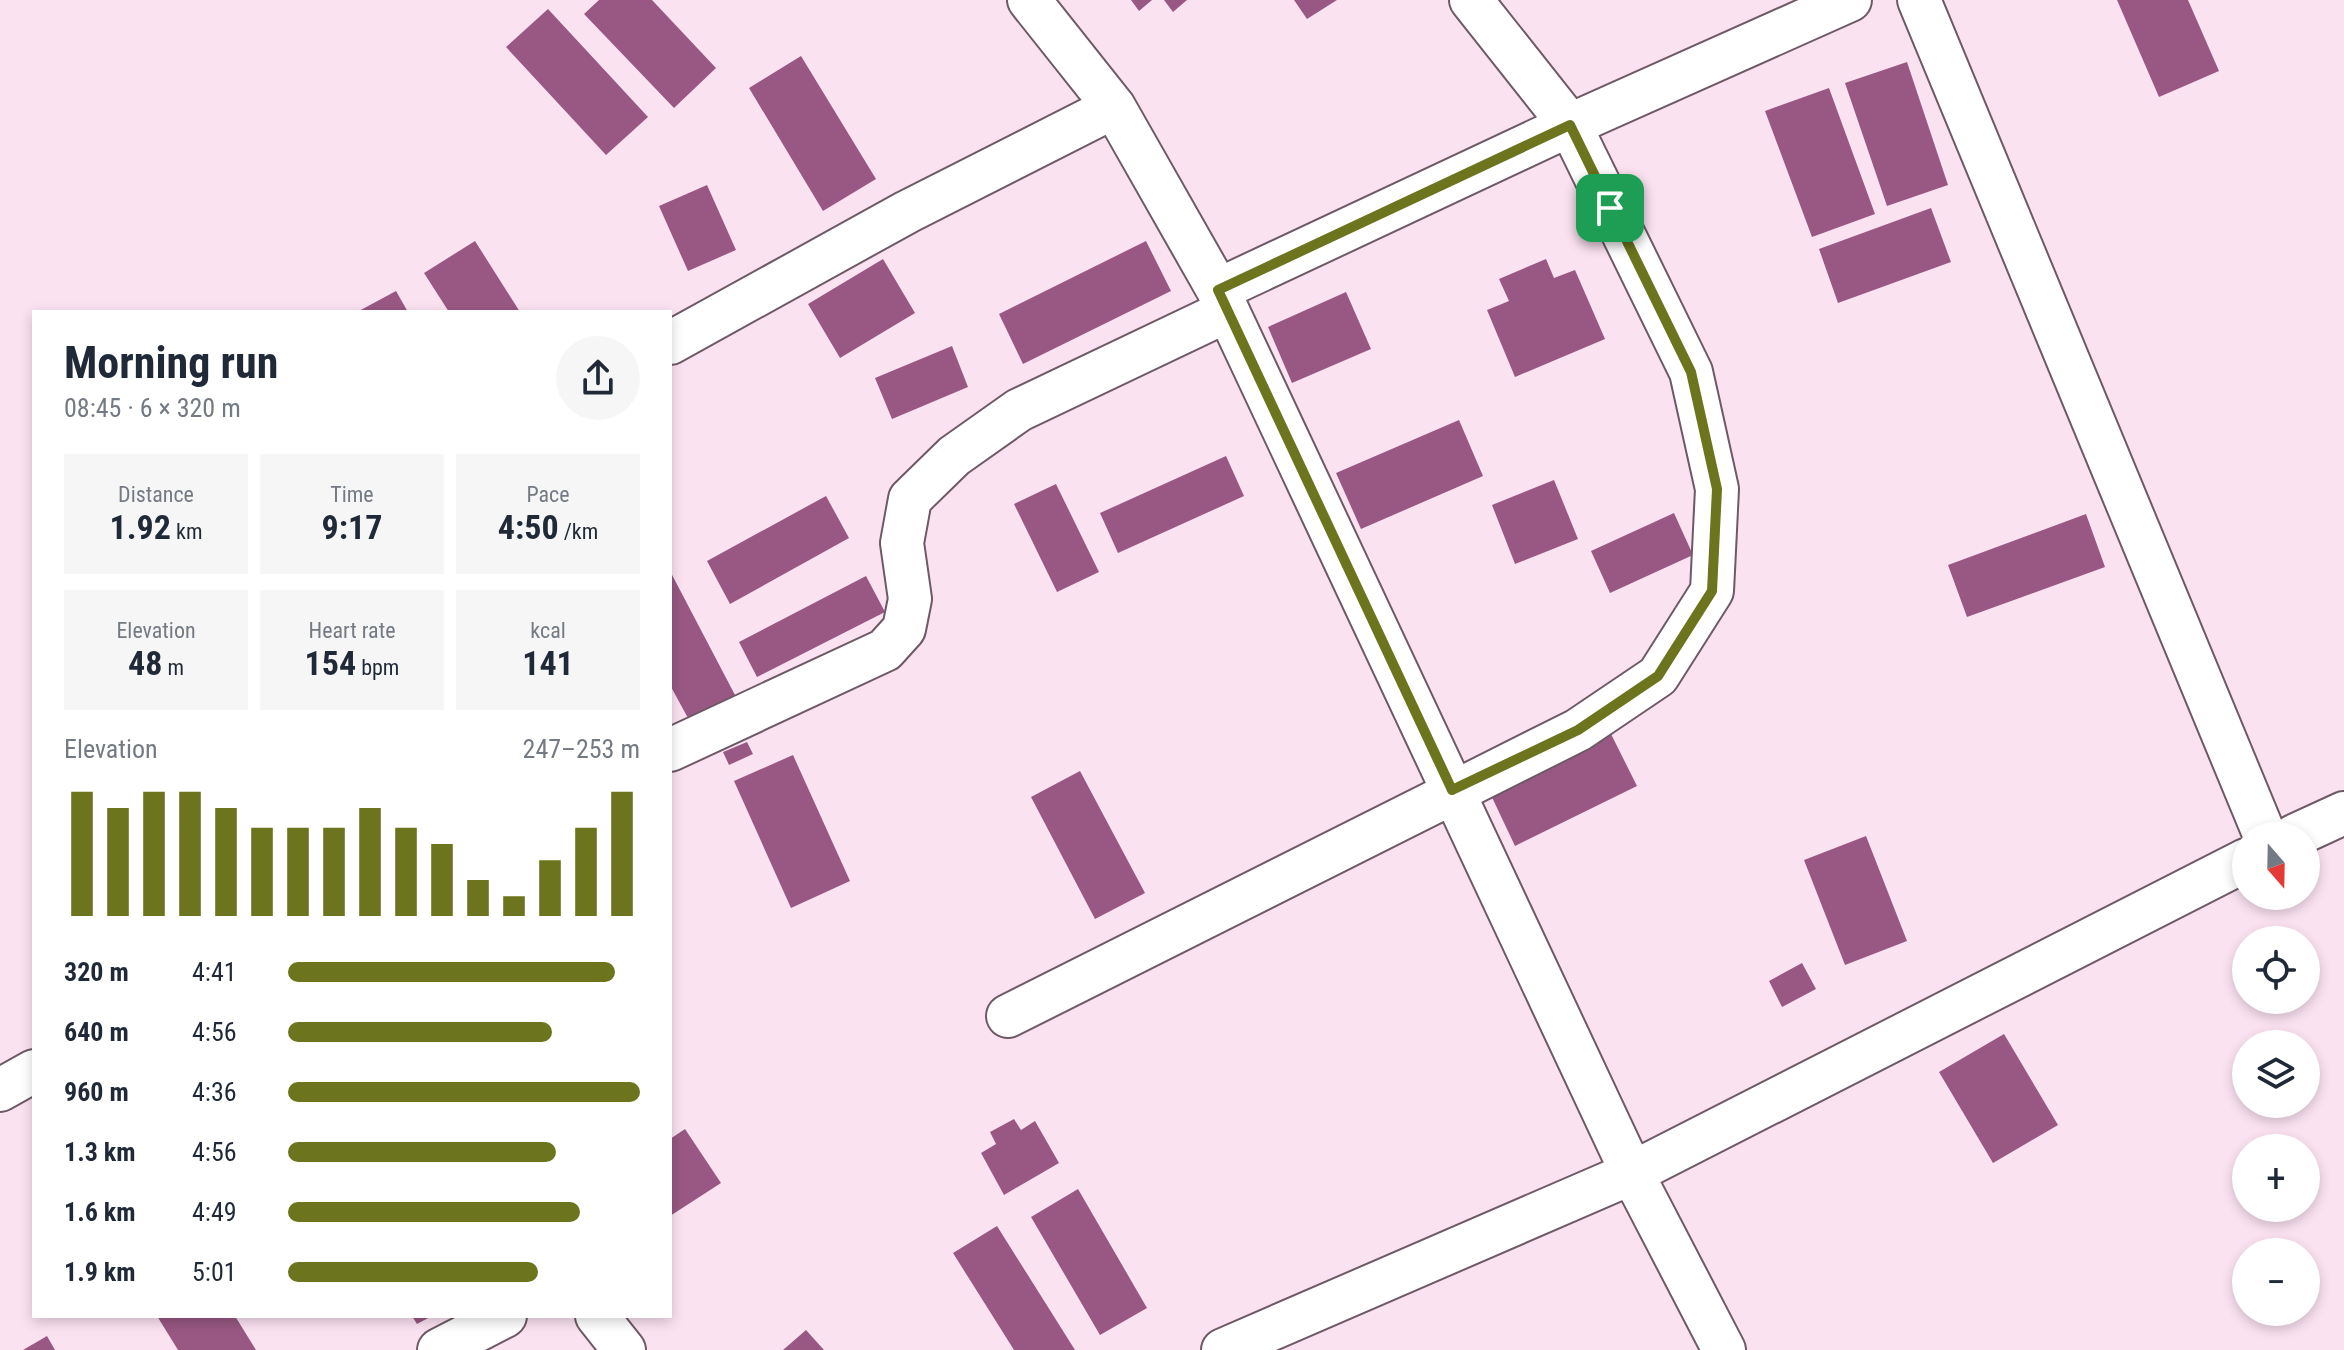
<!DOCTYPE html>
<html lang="en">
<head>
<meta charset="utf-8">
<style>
  :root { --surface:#fff; --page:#f6f6f7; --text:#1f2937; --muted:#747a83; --accent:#6c741d }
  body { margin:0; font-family:"Roboto Condensed",sans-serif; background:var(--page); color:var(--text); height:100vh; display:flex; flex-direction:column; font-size:30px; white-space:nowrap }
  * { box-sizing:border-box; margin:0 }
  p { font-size:26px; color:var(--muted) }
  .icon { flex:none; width:44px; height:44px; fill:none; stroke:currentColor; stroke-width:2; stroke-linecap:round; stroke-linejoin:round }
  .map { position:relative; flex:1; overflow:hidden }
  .details { position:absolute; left:32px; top:310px; width:640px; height:1008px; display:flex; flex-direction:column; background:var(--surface); border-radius:0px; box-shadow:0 4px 12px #0003 }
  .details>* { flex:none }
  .needle { width:52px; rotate:160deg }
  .buttons { position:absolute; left:2232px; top:822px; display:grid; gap:16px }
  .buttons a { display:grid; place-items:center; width:88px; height:88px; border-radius:50%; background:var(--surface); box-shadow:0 4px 12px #0003; font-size:40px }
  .pin { position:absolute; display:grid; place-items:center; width:68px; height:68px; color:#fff; margin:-34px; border-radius:16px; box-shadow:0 4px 12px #0006 }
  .round { display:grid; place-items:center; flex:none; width:84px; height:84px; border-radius:42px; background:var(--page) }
  .overview { display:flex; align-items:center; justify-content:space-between; height:136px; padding:0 32px }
  h1 { font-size:44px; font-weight:700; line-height:60px }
  .stats { display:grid; grid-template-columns:repeat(3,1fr); gap:12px; height:136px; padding:8px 32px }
  .stats div { display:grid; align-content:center; border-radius:0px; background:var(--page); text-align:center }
  .stats b { font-size:34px; font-weight:700 }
  .stats small { font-size:22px; font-weight:400 }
  .stats p { font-size:22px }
  .chart { height:224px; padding:16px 32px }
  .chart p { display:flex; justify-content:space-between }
  .chart svg { width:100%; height:144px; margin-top:8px; stroke:var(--accent); stroke-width:6 }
  ul { padding:0 32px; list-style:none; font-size:26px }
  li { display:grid; grid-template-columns:128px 96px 1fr; align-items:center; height:60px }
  li i { height:20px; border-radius:10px; background:var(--accent) }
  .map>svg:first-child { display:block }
</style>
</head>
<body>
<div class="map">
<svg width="2344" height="1350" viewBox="0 0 2344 1350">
  <rect width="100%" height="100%" fill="#fbe2f1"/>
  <path fill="#985883" d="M599,0H652L716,68L674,108L584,14Z
    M1131,0H1152L1139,11Z
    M1164,0H1187L1173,12Z
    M1294,0H1337L1307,19Z
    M2117,0H2188L2219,71L2159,97Z
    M548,9L648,117L606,155L506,47Z
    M801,56L876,179L823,211L749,88Z
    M1907,62L1948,185L1887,206L1845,83Z
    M1829,88L1875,214L1812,237L1765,111Z
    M707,185L736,250L688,271L659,206Z
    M1931,208L1951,262L1838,303L1819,249Z
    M475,241L520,312H449L424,273Z
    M1146,241L1171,291L1023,364L999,314Z
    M883,259L915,313L840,358L808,304Z
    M1546,259L1554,278L1575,270L1605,339L1515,377L1487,310L1509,301L1499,279Z
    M396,291L408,312H357Z
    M1346,292L1371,349L1292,383L1268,327Z
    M952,346L968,387L892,419L875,378Z
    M1459,420L1483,476L1361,529L1336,473Z
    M1226,456L1244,496L1118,553L1100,513Z
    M1554,480L1578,539L1515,564L1492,505Z
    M1056,484L1099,572L1057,592L1014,504Z
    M826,496L849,538L730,604L707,561Z
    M1674,513L1693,555L1610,593L1591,551Z
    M2086,514L2105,567L1967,617L1948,565Z
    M670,571L735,695L689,720L670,685Z
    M866,576L885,612L757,677L739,642Z
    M1610,732L1637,786L1515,846L1489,791Z
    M747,742L753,754L729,765L723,752Z
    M793,755L850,881L791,908L734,781Z
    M1080,771L1145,893L1095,919L1031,797Z
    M1866,836L1907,941L1845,965L1804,860Z
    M1802,963L1816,989L1782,1007L1769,981Z
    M2004,1034L2058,1125L1993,1163L1939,1072Z
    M1014,1119L1021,1130L1035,1121L1059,1163L1004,1195L981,1153L996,1144L990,1132Z
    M685,1129L721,1183L670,1216V1139Z
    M1078,1189L1147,1308L1100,1335L1031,1217Z
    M997,1226L1075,1350H1014L953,1253Z
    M157,1316H235L256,1350H178Z
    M412,1316H432L417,1324Z
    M806,1330L824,1350H783Z
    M47,1336L55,1350H23Z"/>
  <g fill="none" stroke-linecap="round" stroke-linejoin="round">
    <defs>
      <path id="minor" d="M1029,0L1114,107L1218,290L1632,1173L1724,1350
        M1919,0L2265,836
        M1218,290L1570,125L1850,0
        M670,343L907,212L1114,107
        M670,750L885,650L904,629L910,599L902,543L910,499L954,456L1019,410L1227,311
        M2294,836L2344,813
        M1008,1016L1578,730L1658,676L1712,591L1717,489L1691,372L1570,125L1471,0
        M0,1090L34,1071
        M597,1316L624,1350
        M439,1350L505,1316
        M1223,1350L1632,1173L2246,860"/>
    </defs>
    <use href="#minor" stroke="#6e5966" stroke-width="46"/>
    <use href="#minor" stroke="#fff" stroke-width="42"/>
  </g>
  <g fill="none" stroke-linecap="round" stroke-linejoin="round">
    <defs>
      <path id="route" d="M1570,125L1691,372L1717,489L1712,591L1658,676L1578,730L1452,790L1218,290Z"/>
    </defs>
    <use href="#route" stroke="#fff" stroke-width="16"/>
    <use href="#route" stroke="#6c741d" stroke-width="10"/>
  </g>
</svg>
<div class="buttons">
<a><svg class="needle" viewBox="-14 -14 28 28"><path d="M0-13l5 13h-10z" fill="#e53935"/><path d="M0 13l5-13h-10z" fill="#747a83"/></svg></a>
<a><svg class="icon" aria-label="locate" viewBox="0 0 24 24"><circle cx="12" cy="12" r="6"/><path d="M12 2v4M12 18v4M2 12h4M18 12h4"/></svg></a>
<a><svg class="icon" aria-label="layers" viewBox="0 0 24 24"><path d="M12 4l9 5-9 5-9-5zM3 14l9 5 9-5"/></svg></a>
<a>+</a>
<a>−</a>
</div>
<div class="pin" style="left:1610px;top:208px;background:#1e9e55"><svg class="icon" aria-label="arrive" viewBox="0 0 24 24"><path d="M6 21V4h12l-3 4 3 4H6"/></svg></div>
<section class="details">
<div class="overview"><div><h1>Morning run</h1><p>08:45 · 6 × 320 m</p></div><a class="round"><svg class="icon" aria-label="share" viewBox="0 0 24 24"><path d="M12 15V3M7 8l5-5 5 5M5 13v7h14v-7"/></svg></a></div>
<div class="stats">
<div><p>Distance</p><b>1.92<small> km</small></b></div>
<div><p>Time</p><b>9:17</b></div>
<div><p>Pace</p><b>4:50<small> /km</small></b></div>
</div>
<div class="stats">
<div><p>Elevation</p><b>48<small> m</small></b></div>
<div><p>Heart rate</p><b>154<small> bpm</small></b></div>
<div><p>kcal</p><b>141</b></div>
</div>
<div class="chart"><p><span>Elevation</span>247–253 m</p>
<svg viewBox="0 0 160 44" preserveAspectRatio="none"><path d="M5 44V6M15 44V11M25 44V6M35 44V6M45 44V11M55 44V17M65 44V17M75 44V17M85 44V11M95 44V17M105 44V22M115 44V33M125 44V38M135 44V27M145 44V17M155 44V6"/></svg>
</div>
<ul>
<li><b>320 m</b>4:41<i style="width:93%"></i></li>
<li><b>640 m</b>4:56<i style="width:75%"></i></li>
<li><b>960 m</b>4:36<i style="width:100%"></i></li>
<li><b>1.3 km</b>4:56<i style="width:76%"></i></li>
<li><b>1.6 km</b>4:49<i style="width:83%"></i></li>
<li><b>1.9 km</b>5:01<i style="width:71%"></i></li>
</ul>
</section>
</div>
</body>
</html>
